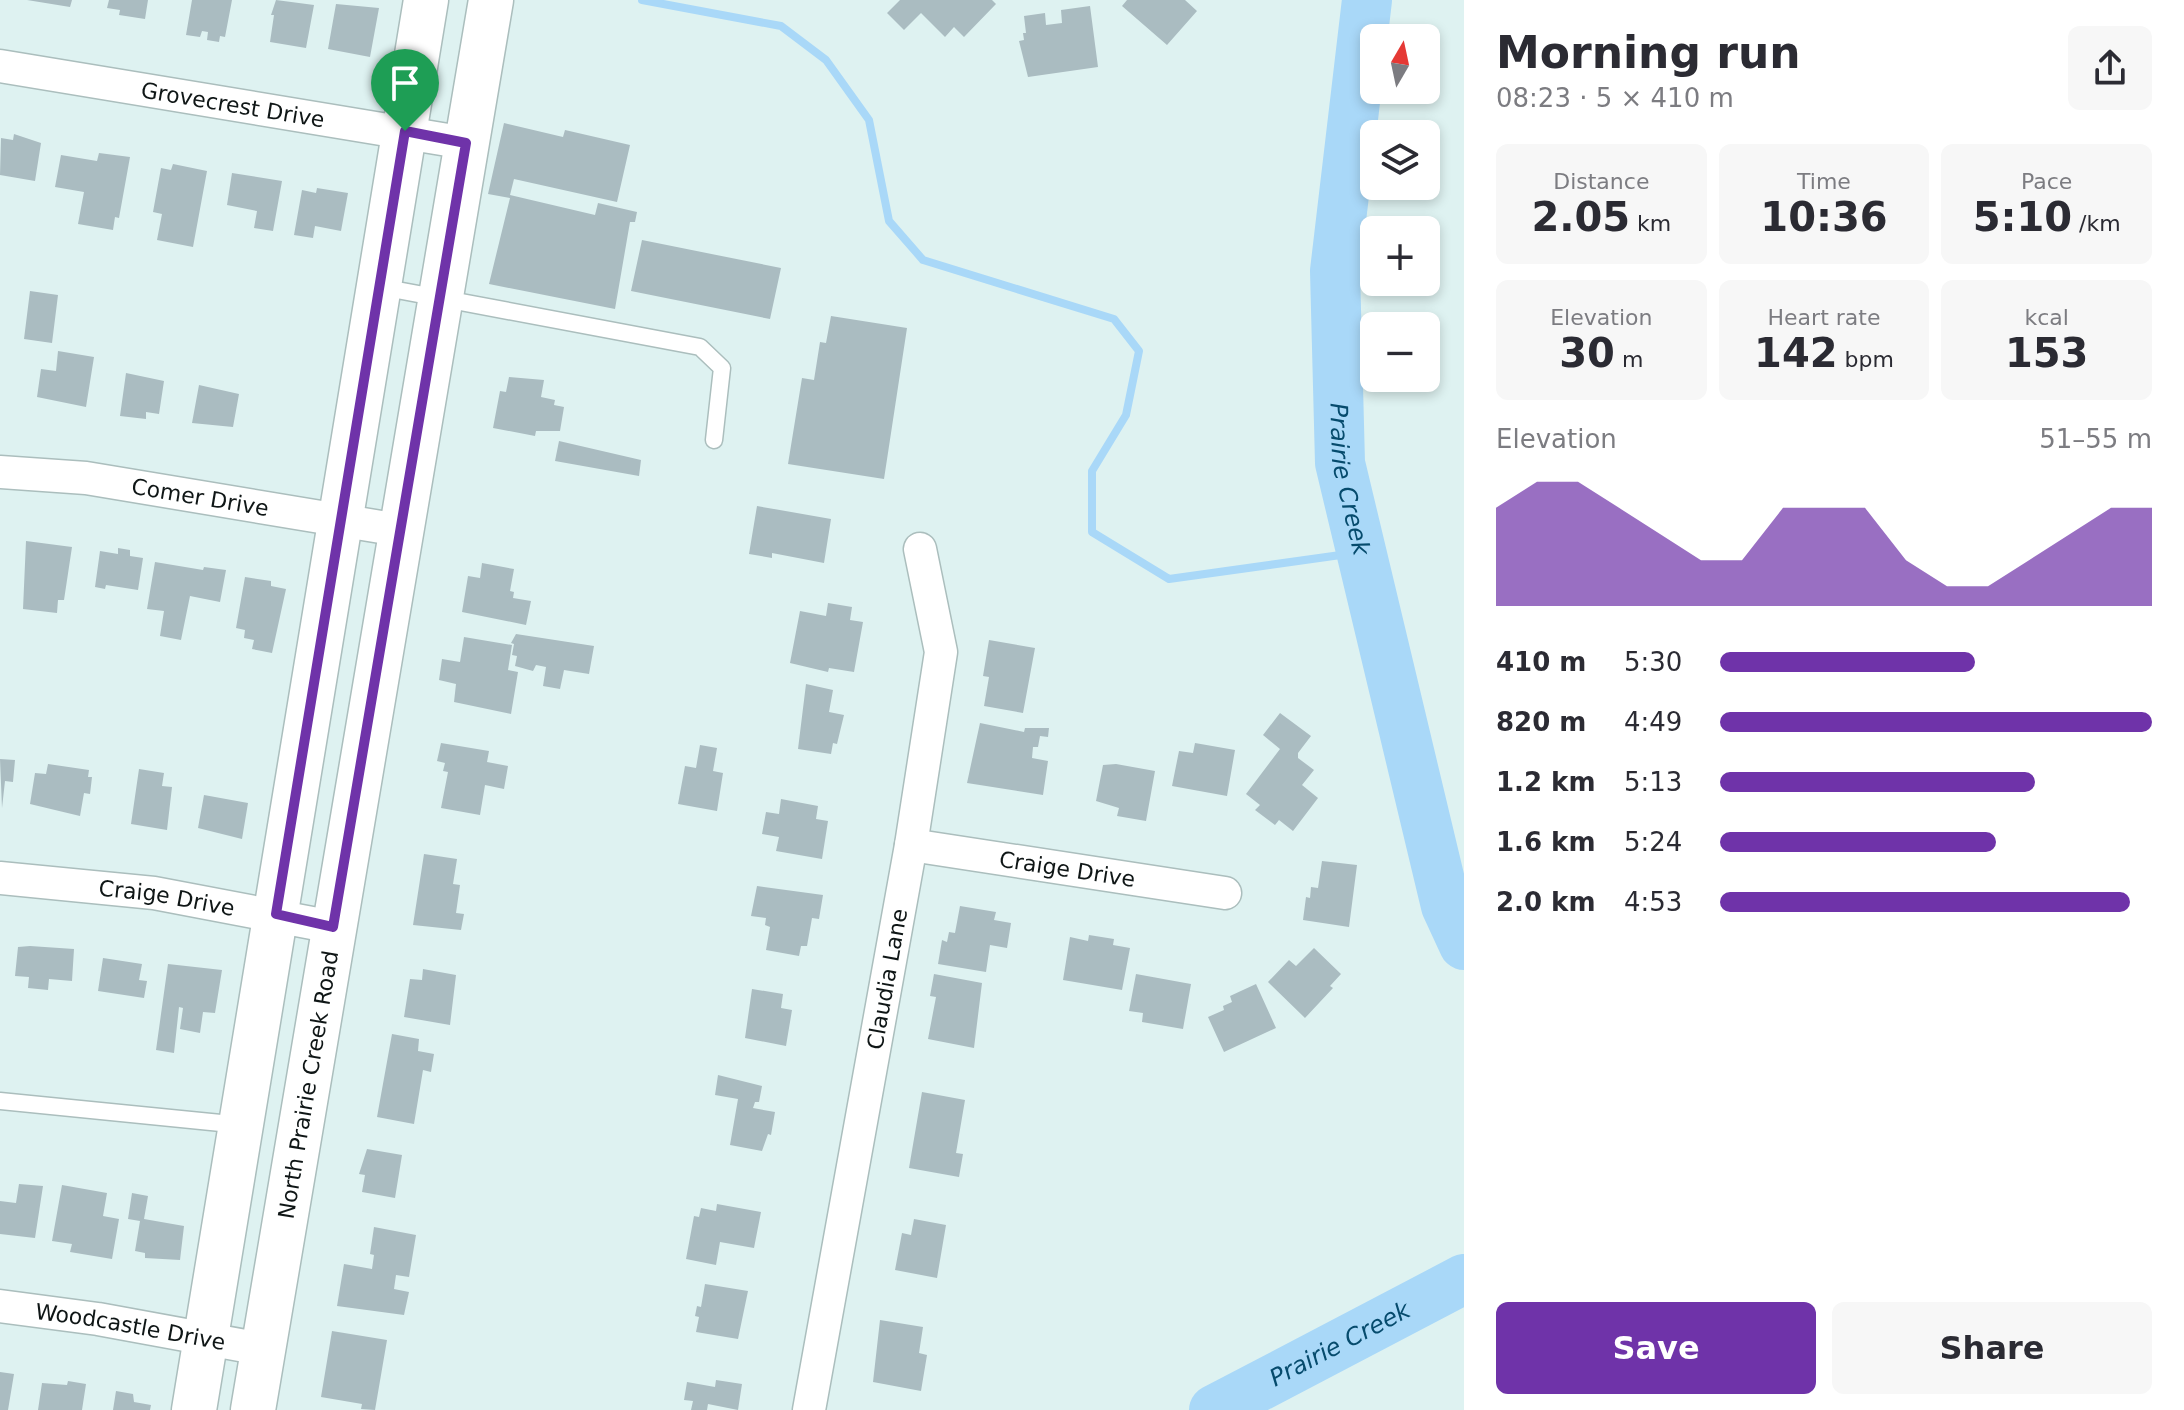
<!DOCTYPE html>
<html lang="en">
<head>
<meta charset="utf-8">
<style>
  :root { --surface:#fff; --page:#f7f7f7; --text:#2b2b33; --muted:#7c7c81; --accent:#6f33a9 }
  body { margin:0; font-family:"DejaVu Sans",sans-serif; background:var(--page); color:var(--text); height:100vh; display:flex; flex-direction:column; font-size:30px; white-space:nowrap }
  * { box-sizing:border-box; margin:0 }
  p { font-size:26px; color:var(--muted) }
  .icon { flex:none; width:44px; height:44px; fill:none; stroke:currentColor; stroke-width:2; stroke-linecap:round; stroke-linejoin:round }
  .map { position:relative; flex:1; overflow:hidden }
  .sheet { display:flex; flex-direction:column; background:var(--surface); width:720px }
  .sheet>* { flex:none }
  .needle { width:52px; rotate:9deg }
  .tools { position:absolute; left:1360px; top:24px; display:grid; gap:16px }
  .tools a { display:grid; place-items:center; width:80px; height:80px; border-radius:12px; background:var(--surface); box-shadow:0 4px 12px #0003; font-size:40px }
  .pin { position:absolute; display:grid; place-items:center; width:68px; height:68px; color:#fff; margin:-82px -34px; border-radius:50% 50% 50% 0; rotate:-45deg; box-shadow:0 0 8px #0007 }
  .pin .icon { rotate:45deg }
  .round { display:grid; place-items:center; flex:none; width:84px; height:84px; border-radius:12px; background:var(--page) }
  .overview { display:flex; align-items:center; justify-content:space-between; height:136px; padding:0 32px }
  h1 { font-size:44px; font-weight:700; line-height:60px }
  .metrics { display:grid; grid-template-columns:repeat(3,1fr); gap:12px; height:136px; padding:8px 32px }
  .metrics div { display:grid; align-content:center; border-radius:12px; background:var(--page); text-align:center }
  .metrics b { font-size:40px; font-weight:700 }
  .metrics small { font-size:22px; font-weight:400 }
  .metrics p { font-size:22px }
  .chart { height:224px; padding:16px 32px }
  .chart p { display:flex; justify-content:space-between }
  .chart svg { width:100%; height:144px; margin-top:8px; fill:var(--accent); opacity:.7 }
  .cta { display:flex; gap:16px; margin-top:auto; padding:16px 32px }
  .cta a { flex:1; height:92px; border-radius:12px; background:var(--accent); color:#fff; font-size:32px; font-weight:700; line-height:92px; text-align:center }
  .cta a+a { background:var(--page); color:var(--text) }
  ul { padding:0 32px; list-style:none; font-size:26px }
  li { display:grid; grid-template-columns:128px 96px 1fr; align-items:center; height:60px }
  li i { height:20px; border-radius:10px; background:var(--accent) }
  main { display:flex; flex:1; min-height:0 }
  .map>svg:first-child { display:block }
</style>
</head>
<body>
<main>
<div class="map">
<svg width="1464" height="1410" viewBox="0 0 1464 1410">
  <rect width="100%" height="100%" fill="#def2f1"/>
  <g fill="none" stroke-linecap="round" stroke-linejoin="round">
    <path stroke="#a9d8f8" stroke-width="8" d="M642,0L781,26L826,60L869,120L889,221L923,260L1114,319L1139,351L1126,415L1092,471V532L1169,579L1362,552"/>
    <g stroke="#a9d8f8" stroke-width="50">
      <path id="s1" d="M1367,0L1335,271L1340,463L1446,906L1464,945"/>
      <path id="s2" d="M1214,1410L1464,1279"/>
    </g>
  </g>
  <path fill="#aabcc1" d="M27,0H72L70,7Z
    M109,0H148L145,19L119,15L120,10L107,8Z
    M192,0H232L225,37L220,36L219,42L207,40L208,32L202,31L200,37L186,35Z
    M276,0L314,5L306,48L270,42L274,15H271Z
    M900,0H992L996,4L964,37L954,27L945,37L921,13L904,30L887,13Z
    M1127,0H1185L1197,11L1167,45L1122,6Z
    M336,4L379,8L370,57L328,49Z
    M1090,6L1098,67L1028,77L1019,41L1024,40L1023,33H1026L1024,16L1045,13L1046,25L1062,23L1061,10Z
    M504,123L563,137L565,130L630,145L617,202L514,179L510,195L595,215L598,203L637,212L635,222H630L615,309L489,284L510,198L488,194Z
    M14,134L41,143L35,181L0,175L1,138L13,140Z
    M99,153L130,157L119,218L115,217L113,230L78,224L84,192L55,187L61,155L97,161Z
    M173,164L207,171L193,247L157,240L162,214L153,212L161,168L171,170Z
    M232,173L282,181L273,231L254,228L257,211L227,205Z
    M317,188L348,193L341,231L315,226L313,238L294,235L302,190L316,193Z
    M642,240L781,268L770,319L631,291Z
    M30,291L58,295L52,343L24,339Z
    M831,316L907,328L884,479L788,464L802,378L814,380L820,342L826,343Z
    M58,351L94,357L86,407L37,397L41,369L56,371Z
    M126,373L164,381L159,414L146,412V419L120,416Z
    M509,377L544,380L541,397L555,400L554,405L564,407L560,431H536L535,436L493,428L500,391L506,392Z
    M199,385L239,394L233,427L192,423Z
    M559,441L641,460L639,476L555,461Z
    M757,506L831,519L824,563L772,553V558L749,554Z
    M26,541L72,547L64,600H58L57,613L23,609Z
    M118,548L130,550V556L143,558L138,590L106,585L105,589L95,587L100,551L118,554Z
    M155,562L203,570L204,567L226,570L220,602L190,596L181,640L160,636L164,611L147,609Z
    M482,563L514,569L510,591L514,592L513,598L531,601L526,625L462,612L468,576L480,578Z
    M245,577L271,581V586L286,589L272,653L252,649L254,640L244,638L245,630L236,628Z
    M828,603L852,607L850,620L863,622L854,672L829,668L828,672L790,663L800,611L826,616Z
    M516,634L594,646L589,674L564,670L560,689L543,686L546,667L536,665L533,671L515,666L517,656L512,655L514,644L511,643Z
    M464,637L512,645L508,670L518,672L511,714L454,702L456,684L439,680L442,659L460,662Z
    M989,640L1035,648L1023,713L984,706L989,677L983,676Z
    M806,684L833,690L829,712L844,715L837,744L833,743L831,754L798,749Z
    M1280,713L1311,736L1298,753V758L1314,770L1302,785L1318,798L1293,831L1279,820L1275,825L1255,810L1260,805L1246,794L1280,749L1263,735Z
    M980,723L1024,732L1025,728H1049L1048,737L1040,736L1038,747H1033L1032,758L1048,761L1043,795L967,783Z
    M441,743L489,751L487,762L508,766L504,789L485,785L480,815L441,808L448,772L443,771L445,763L437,761Z
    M1195,743L1235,750L1227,796L1172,786L1179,751L1193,753Z
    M700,745L717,748L713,771L723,773L717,811L678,804L685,766L696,768Z
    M0,759L15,760L13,782L5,781L2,808Z
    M48,764L89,770L88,777H92L90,794L84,793L80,816L30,804L35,773L46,774Z
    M1116,764L1155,771L1146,821L1117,816L1119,808L1096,801L1103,765Z
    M139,769L164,773L162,786L172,787L167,830L131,824Z
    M204,795L248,803L242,839L198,828Z
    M781,799L818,806L816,819L828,821L822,859L776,851L779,837L762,834L766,812L779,814Z
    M424,854L457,859L453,884L460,885L456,913L464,914L461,930L413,925Z
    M1322,861L1357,865L1349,927L1303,920L1306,897L1310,898L1311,887L1318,888Z
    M757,886L823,895L819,919L812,918L807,946H801L799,956L766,950L770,927L765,925L766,918L751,916Z
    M960,906L996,912L994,920L1011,923L1007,948L990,945L986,972L938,964L942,940L947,942L949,932L955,933Z
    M1089,935L1114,939L1113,945L1130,948L1122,990L1063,980L1070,937L1088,941Z
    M30,946L74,949L72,981L49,979L48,990L28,988L29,977L15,976L18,947Z
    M1314,948L1341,974L1330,986L1333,988L1305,1018L1268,982L1289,960L1296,966Z
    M103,958L142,964L139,980L147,981L144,998L98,991Z
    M168,964L222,970L215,1013L203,1012L200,1033L180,1029L183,1008L179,1007L174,1053L156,1050Z
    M423,969L456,975L450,1025L404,1017L410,979L422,980Z
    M934,974L982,983L974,1048L928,1039L936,997L930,996Z
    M1136,974L1191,984L1183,1029L1142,1022L1143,1013L1129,1011Z
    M1256,984L1276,1028L1224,1052L1208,1017L1224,1010L1223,1006L1232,1002L1230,996Z
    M752,989L783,994L781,1008L792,1010L786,1046L745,1038Z
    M392,1034L419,1039L418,1051L434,1054L431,1072L423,1070L414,1124L377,1117Z
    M718,1075L762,1086L759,1102H755L753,1108L775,1112L771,1135L768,1134L762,1151L730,1145L738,1099L715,1095Z
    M922,1092L965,1100L956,1153L963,1154L959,1177L909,1168Z
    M367,1149L402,1155L395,1198L362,1192L365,1175L359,1174Z
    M19,1184L43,1186L35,1238L0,1234V1201L16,1203Z
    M62,1185L107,1193L103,1216L119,1219L112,1259L70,1252L72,1244L52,1241Z
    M132,1193L148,1196L144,1219L184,1226L180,1260L145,1258V1253L135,1251L140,1221L128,1219Z
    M717,1204L761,1212L754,1248L720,1242L716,1265L686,1259L694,1216L699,1217L701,1208L716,1211Z
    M914,1219L946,1225L937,1278L895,1270L902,1233L911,1235Z
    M374,1227L416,1235L409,1277L396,1275L394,1289L409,1292L404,1315L337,1306L344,1264L372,1269L374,1255L370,1254Z
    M705,1284L748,1291L738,1339L696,1332L699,1317L695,1316L697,1306L701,1307Z
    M880,1320L923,1327L919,1353L927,1355L921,1391L873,1382Z
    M332,1331L387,1340L375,1410L361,1409L362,1404L321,1397Z
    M0,1372L14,1374L8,1410H0Z
    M716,1380L742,1384L738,1410L708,1404L707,1410H691L693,1401L684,1400L687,1382L715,1387Z
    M68,1381L86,1384L82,1410H38L42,1383L67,1385Z
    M116,1391L133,1394L134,1402L151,1405L150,1410H113Z"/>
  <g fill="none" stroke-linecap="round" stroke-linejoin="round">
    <defs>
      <path id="service" d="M381,287L700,347L722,368L714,440
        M0,1101L241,1125"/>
      <g id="minor">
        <path id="s3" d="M0,66L466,143"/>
        <path id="s4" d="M0,472L86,478L399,530"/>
        <path id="s5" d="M911,845L1225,893"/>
        <path id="s6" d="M0,878L154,893L333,927"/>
        <path id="s7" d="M0,1306L98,1319L262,1349"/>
        <path id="s8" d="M809,1410L911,845L941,652L920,549"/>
      </g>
      <g id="secondary">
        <path d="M194,1410L426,0"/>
        <path id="s9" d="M253,1410L491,0"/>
      </g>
    </defs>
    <use href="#service" stroke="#abbebd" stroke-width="19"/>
    <use href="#minor" stroke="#abbebd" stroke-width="35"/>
    <use href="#secondary" stroke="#abbebd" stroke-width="47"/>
    <use href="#service" stroke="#fff" stroke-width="16"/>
    <use href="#minor" stroke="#fff" stroke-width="32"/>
    <use href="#secondary" stroke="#fff" stroke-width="44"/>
  </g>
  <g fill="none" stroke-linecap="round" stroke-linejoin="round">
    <defs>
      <path id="route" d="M405,131L466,143L333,927L276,914Z"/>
    </defs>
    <use href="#route" stroke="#fff" stroke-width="16"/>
    <use href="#route" stroke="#6f33a9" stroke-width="10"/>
  </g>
  <g text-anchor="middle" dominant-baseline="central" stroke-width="6" stroke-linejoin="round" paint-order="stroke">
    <g font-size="22" fill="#0f1616" stroke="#def2f1">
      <text stroke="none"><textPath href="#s3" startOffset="236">Grovecrest Drive</textPath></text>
      <text stroke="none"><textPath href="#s4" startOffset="202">Comer Drive</textPath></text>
      <text stroke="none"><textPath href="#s5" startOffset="158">Craige Drive</textPath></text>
      <text stroke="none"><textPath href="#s6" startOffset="168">Craige Drive</textPath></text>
      <text stroke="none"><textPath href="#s8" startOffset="438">Claudia Lane</textPath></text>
      <text stroke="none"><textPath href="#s9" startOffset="330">North Prairie Creek Road</textPath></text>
      <text stroke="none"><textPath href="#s7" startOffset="132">Woodcastle Drive</textPath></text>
    </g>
    <g font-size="24" font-style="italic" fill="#064b6d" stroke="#def2f1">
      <text stroke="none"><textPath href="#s1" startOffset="482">Prairie Creek</textPath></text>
      <text stroke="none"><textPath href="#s2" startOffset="142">Prairie Creek</textPath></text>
    </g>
  </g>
</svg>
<div class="tools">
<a><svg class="needle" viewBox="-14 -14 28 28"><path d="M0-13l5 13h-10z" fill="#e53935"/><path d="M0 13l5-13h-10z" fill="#7c7c81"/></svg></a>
<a><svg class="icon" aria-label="layers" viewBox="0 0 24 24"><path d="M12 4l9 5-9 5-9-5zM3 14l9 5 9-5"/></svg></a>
<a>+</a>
<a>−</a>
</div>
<div class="pin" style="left:405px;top:131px;background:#1e9e55"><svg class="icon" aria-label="arrive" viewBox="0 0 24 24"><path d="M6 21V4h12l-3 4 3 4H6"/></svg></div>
</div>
<section class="sheet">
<div class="overview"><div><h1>Morning run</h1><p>08:23 · 5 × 410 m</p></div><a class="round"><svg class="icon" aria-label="share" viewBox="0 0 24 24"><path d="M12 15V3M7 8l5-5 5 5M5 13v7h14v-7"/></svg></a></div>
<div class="metrics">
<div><p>Distance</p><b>2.05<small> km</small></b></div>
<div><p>Time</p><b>10:36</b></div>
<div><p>Pace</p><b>5:10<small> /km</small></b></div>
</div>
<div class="metrics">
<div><p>Elevation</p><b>30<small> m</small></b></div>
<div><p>Heart rate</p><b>142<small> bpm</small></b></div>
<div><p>kcal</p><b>153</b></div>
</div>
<div class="chart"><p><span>Elevation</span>51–55 m</p>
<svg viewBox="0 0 160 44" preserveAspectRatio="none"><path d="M0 44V14L10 6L20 6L30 14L40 22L50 30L60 30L70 14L80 14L90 14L100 30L110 38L120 38L130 30L140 22L150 14L160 14V44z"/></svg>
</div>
<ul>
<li><b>410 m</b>5:30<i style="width:59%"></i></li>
<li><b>820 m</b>4:49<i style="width:100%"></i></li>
<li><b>1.2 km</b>5:13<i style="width:73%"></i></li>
<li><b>1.6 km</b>5:24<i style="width:64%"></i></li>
<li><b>2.0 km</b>4:53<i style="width:95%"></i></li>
</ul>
<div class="cta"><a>Save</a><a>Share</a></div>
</section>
</main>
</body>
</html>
